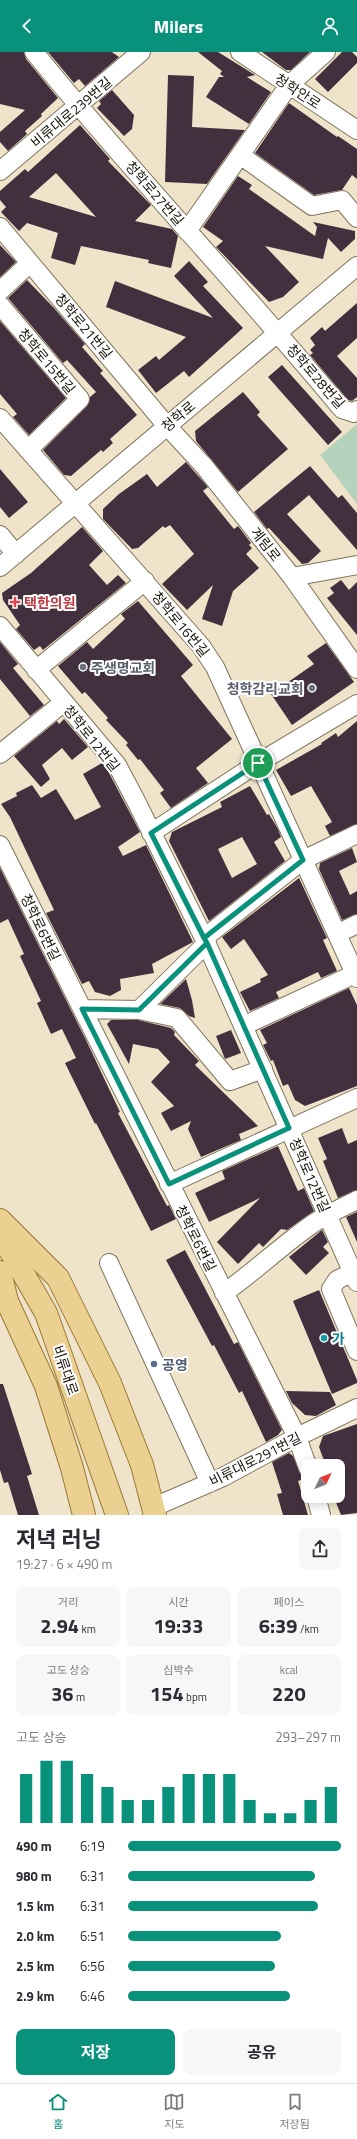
<!DOCTYPE html>
<html lang="ko">
<head>
<meta charset="utf-8">
<style>
  :root { --surface:#fff; --page:#f7f7f7; --text:#2b2b33; --muted:#7c7c81; --line:#e1e1e2; --accent:#08927c }
  body { margin:0; font-family:"Titillium Web","Noto Sans KR",sans-serif; background:var(--page); color:var(--text); height:100vh; display:flex; flex-direction:column; font-size:15px; white-space:nowrap }
  * { box-sizing:border-box; margin:0 }
  p { font-size:13px; color:var(--muted) }
  .icon { flex:none; width:22px; height:22px; fill:none; stroke:currentColor; stroke-width:2; stroke-linecap:round; stroke-linejoin:round }
  .map { position:relative; height:1463px; overflow:hidden }
  .drawer { display:flex; flex-direction:column; background:var(--surface); flex:1 }
  .drawer>* { flex:none }
  .needle { width:26px; rotate:47deg }
  .controls { position:absolute; left:301px; top:1407px; display:grid; gap:8px }
  .controls a { display:grid; place-items:center; width:44px; height:44px; border-radius:8px; background:var(--surface); box-shadow:0 2px 10px #0003; font-size:20px }
  .pin { position:absolute; display:grid; place-items:center; width:34px; height:34px; color:#fff; margin:-17px; border:2px solid #fff; border-radius:50%; box-shadow:0 1px 4px #0007 }
  .round { display:grid; place-items:center; flex:none; width:42px; height:42px; border-radius:8px; background:var(--page) }
  .headline { display:flex; align-items:center; justify-content:space-between; height:68px; padding:0 16px }
  h1 { font-size:22px; font-weight:700; line-height:30px }
  .figures { display:grid; grid-template-columns:repeat(3,1fr); gap:6px; height:68px; padding:4px 16px }
  .figures div { display:grid; align-content:center; border-radius:8px; background:var(--page); text-align:center }
  .figures b { font-size:20px; font-weight:700 }
  .figures small { font-size:11px; font-weight:400 }
  .figures p { font-size:11px }
  .chart { height:112px; padding:8px 16px }
  .chart p { display:flex; justify-content:space-between }
  .chart svg { width:100%; height:72px; margin-top:4px; stroke:var(--accent); stroke-width:6 }
  .cta { display:flex; gap:8px; margin-top:auto; padding:8px 16px }
  .cta a { flex:1; height:46px; border-radius:8px; background:var(--accent); color:#fff; font-size:16px; font-weight:700; line-height:46px; text-align:center }
  .cta a+a { background:var(--page); color:var(--text) }
  ul { padding:0 16px; list-style:none; font-size:13px }
  li { display:grid; grid-template-columns:64px 48px 1fr; align-items:center; height:30px }
  li i { height:10px; border-radius:5px; background:var(--accent) }
  header { display:flex; justify-content:space-between; align-items:center; height:52px; padding:0 16px; background:var(--accent); color:#fff; font-size:18px; font-weight:700 }
  .tab-bar { display:flex; justify-content:space-around; align-items:center; height:56px; border-top:1px solid var(--line); background:var(--surface); font-size:11px; color:var(--muted) }
  .tab-bar a { display:grid; justify-items:center; gap:2px }
  .tab-bar .selected { color:var(--accent) }
  .map>svg:first-child { display:block }
</style>
</head>
<body>
<header><svg class="icon" aria-label="back" viewBox="0 0 24 24"><path d="M15 5l-7 7 7 7"/></svg>Milers<svg class="icon" aria-label="person" viewBox="0 0 24 24"><circle cx="12" cy="8" r="4"/><path d="M4 21q1-7 8-7t8 7"/></svg></header>
<div class="map">
<svg width="357" height="1463" viewBox="0 0 357 1463">
  <rect width="100%" height="100%" fill="#efe3c9"/>
  <path fill="#b5d3bc" d="M357,372V452L320,403Z"/>
  <path fill="#43303f" fill-rule="evenodd" d="M0,0H24L26,7L58,46L41,62L42,64L25,79L27,82L8,99L0,90V80L25,58L0,52Z
    M48,0H112L119,5L85,34L79,27L74,31Z
    M198,0H218L255,23L247,25L271,40L249,72L206,45L219,25H224L220,22L222,19Z
    M262,0H310L291,18H286Z
    M342,0H352L357,5V11L328,40L315,27Z
    M168,23L194,24L192,75L245,78L207,132L165,130Z
    M112,38L134,63L132,77L124,84L97,56L101,52L99,49Z
    M289,51L337,85L338,84L357,97V127L352,123L342,138L314,143L255,101Z
    M80,73L110,107L108,109L151,153L135,169L172,177L178,184L171,216L148,211L149,208L81,194L75,213L51,206L58,181L27,171L19,179L1,160L6,155L0,148V139L25,117L28,120ZM56,121L96,165L29,145Z
    M238,124L252,133L249,137L315,184L317,175L313,170L355,179V187L341,200L328,186L323,207L265,194L299,230L283,245L269,250L216,195L223,189L203,175Z
    M0,193L16,210L0,225Z
    M189,209L208,230L203,234L243,276L189,325L184,319L156,341L138,318L156,304L159,308L186,285L106,255L115,229L213,266L174,224Z
    M27,228L54,256L85,292L82,295L103,319L100,321L137,363L110,387L113,391L103,400L101,398L71,424L64,423L43,398L87,354L90,345L96,340L67,308L63,311L8,246Z
    M357,251V286L337,304L357,326V345L352,349L348,348L310,303L313,301L310,298L315,293L310,286L322,275L325,279Z
    M0,269L66,346L29,383L13,365L17,362L0,342Z
    M282,313L342,380L328,393L268,325Z
    M243,340L260,360L257,363L288,397L238,440L196,389L195,379Z
    M186,410L208,435L203,439L234,477L238,474L251,491L249,493L252,496L246,502L259,516L233,539L222,574L202,567L213,533L187,558L162,532L194,502L170,473L165,476L163,474L138,496L132,497L103,467V457L119,442L147,422L157,435Z
    M310,414L338,446L342,443L357,461V498L309,443L287,462L321,499L308,511L302,512L269,476L267,477L254,460Z
    M0,417L28,450L9,466L0,455Z
    M82,475L103,499L89,513L107,533L118,523L126,531L43,598L40,594L34,598L16,577L20,573L3,548L2,541L31,521Z
    M341,528L349,538L357,530V583L327,546L334,541L330,536Z
    M138,549L193,613L181,624L232,687L196,716L208,731L171,756L160,741L164,738L140,707L138,708L126,693L128,691L106,668L108,666L85,640L82,642L58,614L87,590L93,597L125,567L121,562Z
    M0,590L18,612L13,616L44,653L30,664L0,627Z
    M326,591L354,630L292,673L271,642L314,612L307,604Z
    M64,667L88,695L72,708L62,696L42,713L50,727L41,735L14,704L57,669L59,672Z
    M357,669V772L330,784L325,774L332,770L311,734L291,744L276,718L322,692L321,691L336,681L338,685Z
    M102,711L108,719L140,780L118,795L123,804L146,793L193,890L152,912L154,921L120,927L121,938L110,944L95,940L89,929L82,932L46,861L54,858L10,765L1,752L17,744L16,741L32,733L41,746L56,737L75,768L101,755L83,722Z
    M250,734L267,763L269,762L278,777L281,785L274,790L285,809L209,869L169,789L172,780L222,755L220,750ZM242,785L257,812L232,826L218,797Z
    M352,796L357,810L339,819L350,843L357,839V862L342,868L319,817L320,811Z
    M0,816L86,988L120,1060L118,1061L167,1154L169,1153L176,1167L151,1179L96,1071L95,1072L65,1011L76,1006L62,977L51,982L37,951L41,949L20,904L24,902L8,867L0,871Z
    M299,826L327,886L323,888L337,919L321,926L318,920L276,940L279,946L250,959L240,940L261,930L260,927L268,923L244,887L231,897L222,885Z
    M186,927L192,948L195,966L189,964L180,956L160,952Z
    M349,936L357,953V1034L305,1054L295,1048L288,1032L283,1034L273,1008L271,1009L263,993L267,991L260,978Z
    M111,968H138L171,976L175,980L174,983L199,1009L195,1013L258,1074L239,1082L241,1088L201,1105L188,1077L191,1069L171,1079L161,1061L174,1054L151,1030L170,1010L158,997L133,992L129,1012L107,972Z
    M231,978L241,1001L225,1007L216,984Z
    M342,1076L348,1092L357,1088V1138L338,1146L323,1109L327,1107L318,1086Z
    M278,1094L298,1139L304,1136L314,1159L287,1178L281,1177L263,1195L259,1191L238,1212L217,1190L260,1146L209,1170L195,1141L225,1127L222,1119Z
    M357,1160V1190L346,1165Z
    M322,1178L328,1190L323,1195L329,1201L306,1223L289,1205Z
    M185,1198L234,1292L238,1290L282,1378L278,1383L266,1390L242,1339L239,1341L214,1293L212,1294L166,1208Z
    M319,1238L357,1328V1331L332,1342L293,1249Z
    M0,1332H3L32,1422L27,1424L39,1463H18L8,1430L4,1431L0,1418Z
    M286,1339L330,1340L336,1353L316,1364L305,1363L292,1351Z
    M357,1372V1461L341,1463L335,1448L338,1447V1414H326L319,1395L323,1384Z
    M289,1401L293,1404L303,1427L298,1429L308,1463H283L277,1442L282,1441L272,1410Z"/>
  <g fill="none" stroke-linecap="round" stroke-linejoin="round">
    <defs>
      <path id="minor" d="M34,0C133,122 242,236 342,357L354,361L357,358
        M240,0L357,78
        M240,103L312,154L342,148L357,166
        M0,119L141,0
        M0,175L167,374L204,414L292,525L357,617
        M187,179L289,33L326,0
        M0,239L30,211
        M0,253L80,347L28,398
        M0,366L201,594L215,615L357,926
        M0,483L16,502
        M0,515L357,214
        M292,525L357,513
        M0,574L117,713L135,747L204,886L357,1230
        M36,618L145,529
        M0,702L64,650
        M151,781L258,711L357,652
        M0,793L297,1385L308,1416
        M337,882L357,872
        M204,886L303,808L357,782
        M82,957L139,958L177,966L230,1029L263,1017
        M139,958L207,891
        M243,974L355,922
        M169,1132L357,1046
        M109,1211L210,1431
        M357,1218L337,1228L331,1237L357,1299
        M224,1241C254,1220 281,1194 311,1173C325,1163 341,1156 357,1148
        M316,1444L321,1463
        M154,1455L223,1425L297,1385L357,1356"/>
      <path id="major" d="M0,1168L58,1226L110,1331L142,1413L155,1463
        M0,1181L46,1261L117,1463
        M0,1220L7,1249L46,1334L72,1416L84,1463"/>
    </defs>
    <use href="#minor" stroke="#7f745d" stroke-width="20"/>
    <use href="#major" stroke="#997933" stroke-width="24"/>
    <use href="#minor" stroke="#fff" stroke-width="18"/>
    <use href="#major" stroke="#ebd092" stroke-width="22"/>
  </g>
  <g fill="none" stroke-linecap="round" stroke-linejoin="round">
    <defs>
      <path id="route" d="M258,711L151,781L204,886L207,891L289,1076L169,1132L82,957L139,958L207,891L204,886L303,808L258,711"/>
    </defs>
    <use href="#route" stroke="#fff" stroke-width="8"/>
    <use href="#route" stroke="#08927c" stroke-width="5"/>
  </g>
  <path fill="#e0444e" stroke="#fff" stroke-width="1.5" d="M13 544h4v4h4v4h-4v4h-4v-4h-4v-4h4z"/>
  <g fill="#6b7280" stroke="#fff" stroke-width="1.5">
    <circle cx="83" cy="615" r="4"/>
    <circle cx="312" cy="636" r="4"/>
  </g>
  <circle fill="#0f9aa8" stroke="#fff" stroke-width="1.5" cx="324" cy="1286" r="4"/>
  <circle fill="#5c6f8a" stroke="#fff" stroke-width="1.5" cx="154" cy="1312" r="4"/>
  <g text-anchor="middle" dominant-baseline="central" stroke-width="4" stroke-linejoin="round" paint-order="stroke">
    <g font-size="14" fill="#19140b" stroke="#fff">
      <text transform="translate(298 39) rotate(33)">청학안로</text>
      <text transform="translate(71 60) rotate(-40)">비류대로239번길</text>
      <text transform="translate(155 141) rotate(49)">청학로27번길</text>
      <text transform="translate(84 274) rotate(50)">청학로21번길</text>
      <text transform="translate(47 309) rotate(50)">청학로15번길</text>
      <text transform="translate(316 324) rotate(49)">청학로28번길</text>
      <text transform="translate(178 364) rotate(-40)">청학로</text>
      <text transform="translate(266 492) rotate(52)">계림로</text>
      <text transform="translate(181 572) rotate(50)">청학로16번길</text>
      <text transform="translate(92 686) rotate(51)">청학로12번길</text>
      <text transform="translate(41 875) rotate(64)">청학로6번길</text>
      <text transform="translate(310 1123) rotate(66)">청학로12번길</text>
      <text transform="translate(196 1186) rotate(63)">청학로6번길</text>
      <text transform="translate(66 1318) rotate(71)">비류대로</text>
      <text transform="translate(255 1407) rotate(-27)">비류대로291번길</text>
    </g>
    <g font-size="14" font-weight="bold" fill="#be3a42" stroke="#fff" text-anchor="start">
      <text x="24" y="550">택한의원</text>
    </g>
    <g font-size="14" font-weight="bold" fill="#5b616d" stroke="#fff" text-anchor="start">
      <text x="91" y="615">주생명교회</text>
      <text x="304" y="636" text-anchor="end">청학감리교회</text>
    </g>
    <g font-size="14" font-weight="bold" fill="#0d838f" stroke="#fff" text-anchor="start">
      <text x="332" y="1286">가</text>
    </g>
    <g font-size="14" font-weight="bold" fill="#4e5e75" stroke="#fff" text-anchor="start">
      <text x="162" y="1312">공영</text>
    </g>
  </g>
</svg>
<div class="controls">
<a><svg class="needle" viewBox="-14 -14 28 28"><path d="M0-13l5 13h-10z" fill="#e53935"/><path d="M0 13l5-13h-10z" fill="#7c7c81"/></svg></a>
</div>
<div class="pin" style="left:258px;top:711px;background:#1e9e55"><svg class="icon" aria-label="arrive" viewBox="0 0 24 24"><path d="M6 21V4h12l-3 4 3 4H6"/></svg></div>
</div>
<section class="drawer">
<div class="headline"><div><h1>저녁 러닝</h1><p>19:27 · 6 × 490 m</p></div><a class="round"><svg class="icon" aria-label="share" viewBox="0 0 24 24"><path d="M12 15V3M7 8l5-5 5 5M5 13v7h14v-7"/></svg></a></div>
<div class="figures">
<div><p>거리</p><b>2.94<small> km</small></b></div>
<div><p>시간</p><b>19:33</b></div>
<div><p>페이스</p><b>6:39<small> /km</small></b></div>
</div>
<div class="figures">
<div><p>고도 상승</p><b>36<small> m</small></b></div>
<div><p>심박수</p><b>154<small> bpm</small></b></div>
<div><p>kcal</p><b>220</b></div>
</div>
<div class="chart"><p><span>고도 상승</span>293–297 m</p>
<svg viewBox="0 0 160 44" preserveAspectRatio="none"><path d="M5 44V14M15 44V6M25 44V6M35 44V14M45 44V22M55 44V30M65 44V30M75 44V22M85 44V14M95 44V14M105 44V14M115 44V30M125 44V38M135 44V38M145 44V30M155 44V22"/></svg>
</div>
<ul>
<li><b>490 m</b>6:19<i style="width:100%"></i></li>
<li><b>980 m</b>6:31<i style="width:88%"></i></li>
<li><b>1.5 km</b>6:31<i style="width:89%"></i></li>
<li><b>2.0 km</b>6:51<i style="width:72%"></i></li>
<li><b>2.5 km</b>6:56<i style="width:69%"></i></li>
<li><b>2.9 km</b>6:46<i style="width:76%"></i></li>
</ul>
<div class="cta"><a>저장</a><a>공유</a></div>
</section>
<nav class="tab-bar">
<a class="selected"><svg class="icon" aria-label="home" viewBox="0 0 24 24"><path d="M3 11l9-7 9 7M6 9v11h12V9"/></svg>홈</a>
<a><svg class="icon" aria-label="map" viewBox="0 0 24 24"><path d="M3 6l6-2 6 2 6-2v14l-6 2-6-2-6 2zM9 4v14M15 6v14"/></svg>지도</a>
<a><svg class="icon" aria-label="saved" viewBox="0 0 24 24"><path d="M7 4h10v16l-5-4-5 4z"/></svg>저장됨</a>
</nav>
</body>
</html>
